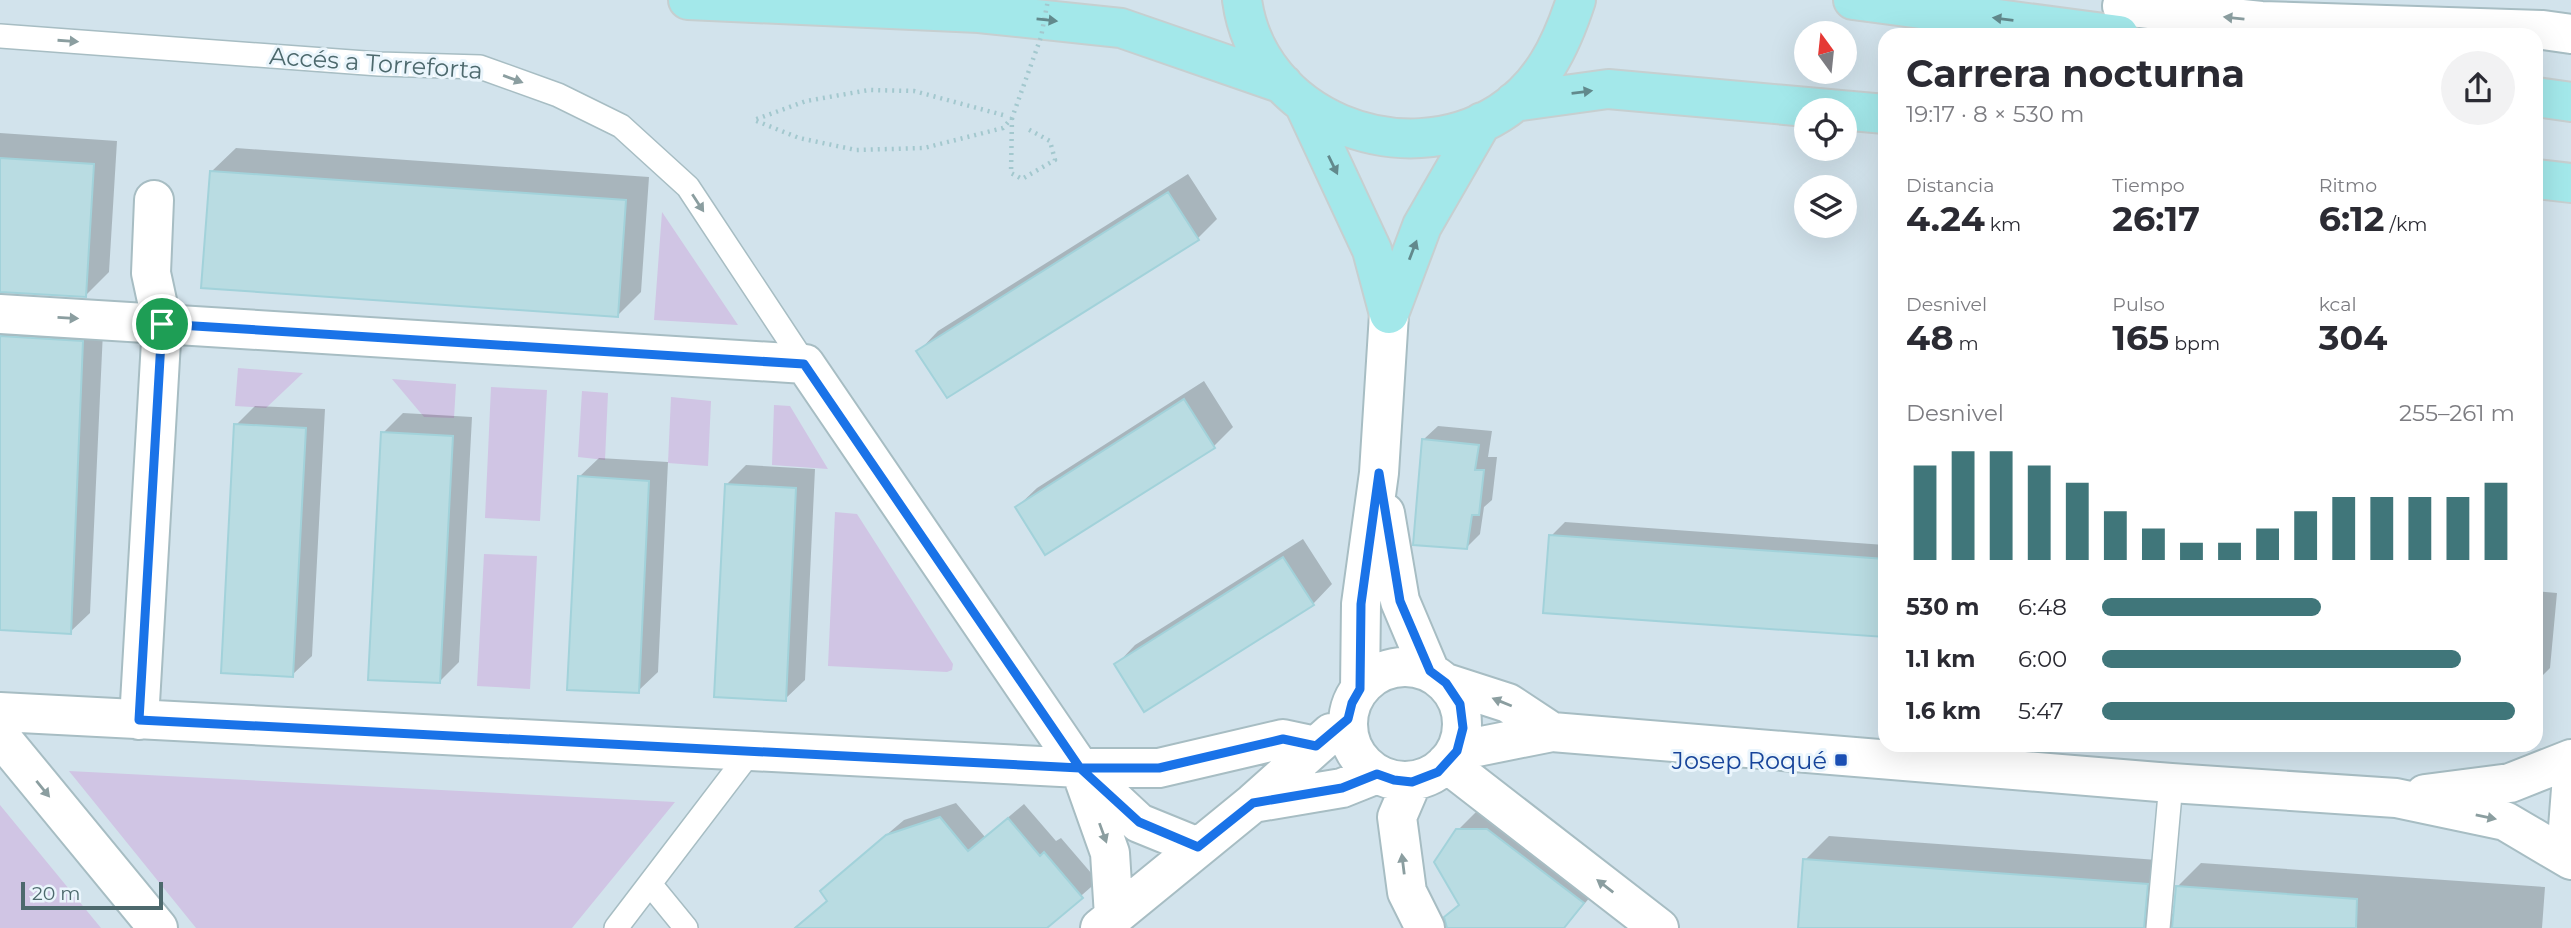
<!DOCTYPE html>
<html lang="es">
<head>
<meta charset="utf-8">
<style>
  :root { --surface:#fff; --page:#f2f2f3; --text:#2b2b33; --muted:#7c7c81; --accent:#40767a }
  body { margin:0; font-family:Montserrat,sans-serif; background:var(--page); color:var(--text); height:100vh; display:flex; flex-direction:column; font-size:26px; white-space:nowrap }
  * { box-sizing:border-box; margin:0 }
  p { font-size:23px; color:var(--muted) }
  .icon { flex:none; width:38px; height:38px; fill:none; stroke:currentColor; stroke-width:2; stroke-linecap:round; stroke-linejoin:round }
  .map { position:relative; flex:1; overflow:hidden }
  .details { position:absolute; left:1878px; top:28px; width:665px; height:724px; display:flex; flex-direction:column; background:var(--surface); border-radius:21px; box-shadow:0 7px 28px #0002 }
  .details>* { flex:none }
  .needle { width:46px; rotate:345deg }
  .controls { position:absolute; left:1794px; top:21px; display:grid; gap:14px }
  .controls a { display:grid; place-items:center; width:63px; height:63px; border-radius:50%; background:var(--surface); box-shadow:0 7px 28px #0002; font-size:35px }
  .scale { position:absolute; left:21px; bottom:18px; width:142px; box-sizing:border-box; padding-left:7px; border:4px solid #4d696d; border-top:0; font-size:19px; line-height:24px; white-space:nowrap; color:#4d696d; -webkit-text-stroke:5px #eaf5fc; paint-order:stroke }
  .pin { position:absolute; display:grid; place-items:center; width:60px; height:60px; color:#fff; margin:-30px; border:4px solid #fff; border-radius:50%; box-shadow:0 2px 7px #0007 }
  .round { display:grid; place-items:center; flex:none; width:74px; height:74px; border-radius:37px; background:var(--page) }
  .head { display:flex; align-items:center; justify-content:space-between; height:119px; padding:0 28px }
  h1 { font-size:38px; font-weight:700; line-height:52px }
  .stats { display:grid; grid-template-columns:repeat(3,1fr); gap:10px; height:119px; padding:7px 28px }
  .stats div { display:grid; align-content:center }
  .stats b { font-size:35px; font-weight:700 }
  .stats small { font-size:19px; font-weight:400 }
  .stats p { font-size:19px }
  .chart { height:196px; padding:14px 28px }
  .chart p { display:flex; justify-content:space-between }
  .chart svg { width:100%; height:126px; margin-top:7px; stroke:var(--accent); stroke-width:6 }
  ul { padding:0 28px; list-style:none; font-size:23px }
  li { display:grid; grid-template-columns:112px 84px 1fr; align-items:center; height:52px }
  li i { height:18px; border-radius:9px; background:var(--accent) }
  .map>svg:first-child { display:block }
</style>
</head>
<body>
<div class="map">
<svg width="2571" height="928" viewBox="0 0 2571 928">
  <rect width="100%" height="100%" fill="#e4f1f8"/>
  <path fill="#d2e3ec" fill-rule="evenodd" d="M0,0H2571V928H0ZM1806,33H1844V72H1806ZM1885,35H2536V746H1885ZM1806,110H1844V149H1806ZM1806,187H1844V226H1806Z"/>
  <path fill="#d0c5e4" d="M662,212L738,325L654,320Z
    M238,368L303,373L266,408L235,406Z
    M392,379L456,384L454,418L424,417Z
    M491,387L547,390L540,521L485,518Z
    M582,391L608,393L605,460L578,457Z
    M671,397L711,401L708,466L668,463Z
    M774,405L790,406L828,469L772,465Z
    M835,512L857,514L953,664L952,670L947,672L828,666Z
    M484,554L537,556L530,689L477,686Z
    M69,771L675,802L572,928H196Z
    M0,805L101,928H0Z"/>
  <path fill="#0003" d="M0,133L117,141L109,272L85,296L0,292Z
    M236,148L649,177L641,292L617,316L212,171Z
    M1188,174L1217,219L1198,238L919,351L938,331Z
    M0,330L103,331L90,613L70,632L0,628Z
    M1204,381L1233,427L1214,446L1017,507L1037,488Z
    M255,406L325,409L312,656L292,675L236,425Z
    M403,413L472,417L459,662L440,681L383,433Z
    M1438,426L1492,431L1488,457H1497L1492,500L1484,507L1480,534L1466,548L1424,439Z
    M599,458L668,462L658,672L638,691L579,477Z
    M746,465L815,469L805,680L785,699L726,485Z
    M1565,522L1885,545V634L1551,536Z
    M1303,539L1332,584L1313,604L1116,665L1135,645Z
    M2536,591L2557,593L2550,668L2536,682Z
    M956,803L985,837L1024,804L1056,841L1061,838L1098,881L1044,928H794L829,900L822,891L838,876L904,820Z
    M1478,810L1602,883L1564,928H1468L1460,905L1458,830Z
    M1829,836L2171,861L2167,903L2175,919L2177,887L2201,863L2545,887L2542,928H1800L1805,860Z"/>
  <path fill="#b9dce2" stroke="#a2d2da" stroke-width="2" d="M0,158L94,164L86,297L0,292Z
    M210,171L626,200L618,317L201,288Z
    M1168,192L1199,240L947,398L916,351Z
    M0,336L83,341L71,634L0,630Z
    M1184,399L1215,448L1045,555L1015,507Z
    M234,424L306,428L293,677L221,673Z
    M381,432L453,436L440,683L368,680Z
    M1422,439L1479,445L1475,470H1484L1479,515H1472L1467,549L1413,545Z
    M578,476L649,481L639,693L567,690Z
    M725,484L796,488L786,701L714,697Z
    M1549,535L1885,559V637L1543,613Z
    M1283,557L1314,605L1144,712L1114,664Z
    M940,817L968,851L1008,818L1040,856L1044,852L1083,898L1047,928H795L827,901L820,891L886,835Z
    M1456,829H1487L1584,903L1564,928H1447L1444,917L1459,905L1434,862Z
    M1803,859L2148,884L2144,928H1798Z
    M2176,886L2357,899L2356,928H2172Z"/>
  <g fill="none" stroke-linecap="round" stroke-linejoin="round">
    <defs>
      <path id="lane" d="M0,36L379,64L480,67L558,95L621,126L688,187L805,364
        M650,884L686,928
        M616,928L751,751
        M2158,928L2171,783"/>
      <path id="street" d="M2122,6L2261,21L2543,30L2571,34
        M0,314L805,364L1080,768L1139,823L1198,847
        M1385,513L1400,601L1430,672
        M1348 724a57 57 0 1 1 114 0a57 57 0 1 1-114 0Z
        M1446,683L1508,703L1552,732
        M1360,689L1361,604L1379,473L1389,314
        M0,712L1080,768H1159L1283,739L1316,746
        M139,720L162,324L151,273L154,200
        M0,736L158,928
        M1457,751L1552,732L2171,783L2396,798L2505,821L2571,860
        M1446,763L1659,928
        M1082,774L1110,853L1114,916
        M1412,782L1397,817L1407,892L1425,928
        M2571,789L2568,828L2571,838
        M2425,794L2510,783L2571,759
        M1253,803L1342,788L1377,774
        M1100,928L1253,803L1331,733"/>
      <path id="highway" d="M688,0L979,13L1121,28L1283,84
        M1242,0C1258,118 1402,175 1500,113C1542,86 1561,46 1576,0
        M1853,0L2119,35
        M2536,97L2571,102
        M1514,102L1608,89L1885,114
        M1304,104L1372,250L1389,314
        M2536,179L2571,183
        M1389,314L1422,226L1482,122"/>
    </defs>
    <use href="#lane" stroke="#a7bdc3" stroke-width="26"/>
    <use href="#street" stroke="#a7bdc3" stroke-width="42"/>
    <use href="#highway" stroke="#c6cfd0" stroke-width="42"/>
    <path stroke="#a3c8ce" stroke-width="4.5" stroke-dasharray="2 5" stroke-linecap="butt" d="M1012,118L1011,173L1022,179L1055,160L1050,141L1026,128"/>
    <use href="#lane" stroke="#fff" stroke-width="23"/>
    <use href="#street" stroke="#fff" stroke-width="38"/>
    <use href="#highway" stroke="#a3e8ea" stroke-width="38"/>
    <path stroke="#a3c8ce" stroke-width="4.5" stroke-dasharray="2 5" stroke-linecap="butt" d="M1003,115L914,91L869,90L806,101L754,120L799,138L856,150L924,148L1003,128L1012,118L1041,37L1048,0"/>
  </g>
  <defs><path id="oneway-solid" d="M-6-.8H1V-3.2L6.5 0L1 3.2V.8H-6Z" transform="scale(1.75)"/></defs>
  <g fill="#8b9ea0">
    <use href="#oneway-solid" transform="translate(2234 18) rotate(-174)"/>
    <use href="#oneway-solid" transform="translate(68 41) rotate(4)"/>
    <use href="#oneway-solid" transform="translate(513 79) rotate(20)"/>
    <use href="#oneway-solid" transform="translate(698 203) rotate(57)"/>
    <use href="#oneway-solid" transform="translate(68 318) rotate(3)"/>
    <use href="#oneway-solid" transform="translate(1502 702) rotate(-158)"/>
    <use href="#oneway-solid" transform="translate(43 789) rotate(51)"/>
    <use href="#oneway-solid" transform="translate(2486 817) rotate(12)"/>
    <use href="#oneway-solid" transform="translate(1103 833) rotate(70)"/>
    <use href="#oneway-solid" transform="translate(1403 864) rotate(-97)"/>
    <use href="#oneway-solid" transform="translate(1605 886) rotate(-142)"/>
  </g>
  <g fill="#62898c">
    <use href="#oneway-solid" transform="translate(2003 19) rotate(-173)"/>
    <use href="#oneway-solid" transform="translate(1047 20) rotate(6)"/>
    <use href="#oneway-solid" transform="translate(1582 92) rotate(-7)"/>
    <use href="#oneway-solid" transform="translate(1333 165) rotate(64)"/>
    <use href="#oneway-solid" transform="translate(1413 250) rotate(-69)"/>
  </g>
  <g fill="none" stroke-linecap="round" stroke-linejoin="round">
    <defs>
      <path id="route" d="M162,324L139,720L1080,768L1139,822L1198,847L1253,803L1342,788L1377,774L1394,780L1412,782L1438,772L1457,751L1463,728L1460,704L1446,683L1430,671L1400,601L1379,473L1361,604L1360,689L1352,703L1348,719L1316,746L1283,739L1159,768H1080L804,364L162,324"/>
    </defs>
    <use href="#route" stroke="#fff" stroke-width="14"/>
    <use href="#route" stroke="#1a73e8" stroke-width="9"/>
  </g>
  <rect fill="#1a4fb4" stroke="#eaf5fc" stroke-width="2.5" x="1834" y="753" width="14" height="14" rx="3.5"/>
  <g text-anchor="middle" dominant-baseline="central" stroke-width="6" stroke-linejoin="round" paint-order="stroke">
    <g font-size="24" fill="#4d696d" stroke="#eaf5fc">
      <text transform="translate(376 63) rotate(4)">Accés a Torreforta</text>
    </g>
    <g font-size="24" fill="#164399" stroke="#eaf5fc" text-anchor="end">
      <text x="1827" y="760">Josep Roqué</text>
    </g>
  </g>
</svg>
<div class="controls">
<a><svg class="needle" viewBox="-14 -14 28 28"><path d="M0-13l5 13h-10z" fill="#e53935"/><path d="M0 13l5-13h-10z" fill="#7c7c81"/></svg></a>
<a><svg class="icon" aria-label="locate" viewBox="0 0 24 24"><circle cx="12" cy="12" r="6"/><path d="M12 2v4M12 18v4M2 12h4M18 12h4"/></svg></a>
<a><svg class="icon" aria-label="layers" viewBox="0 0 24 24"><path d="M12 4l9 5-9 5-9-5zM3 14l9 5 9-5"/></svg></a>
</div>
<div class="scale">20 m</div>
<div class="pin" style="left:162px;top:324px;background:#1e9e55"><svg class="icon" aria-label="arrive" viewBox="0 0 24 24"><path d="M6 21V4h12l-3 4 3 4H6"/></svg></div>
<section class="details">
<div class="head"><div><h1>Carrera nocturna</h1><p>19:17 · 8 × 530 m</p></div><a class="round"><svg class="icon" aria-label="share" viewBox="0 0 24 24"><path d="M12 15V3M7 8l5-5 5 5M5 13v7h14v-7"/></svg></a></div>
<div class="stats">
<div><p>Distancia</p><b>4.24<small> km</small></b></div>
<div><p>Tiempo</p><b>26:17</b></div>
<div><p>Ritmo</p><b>6:12<small> /km</small></b></div>
</div>
<div class="stats">
<div><p>Desnivel</p><b>48<small> m</small></b></div>
<div><p>Pulso</p><b>165<small> bpm</small></b></div>
<div><p>kcal</p><b>304</b></div>
</div>
<div class="chart"><p><span>Desnivel</span>255–261 m</p>
<svg viewBox="0 0 160 44" preserveAspectRatio="none"><path d="M5 44V11M15 44V6M25 44V6M35 44V11M45 44V17M55 44V27M65 44V33M75 44V38M85 44V38M95 44V33M105 44V27M115 44V22M125 44V22M135 44V22M145 44V22M155 44V17"/></svg>
</div>
<ul>
<li><b>530 m</b>6:48<i style="width:53%"></i></li>
<li><b>1.1 km</b>6:00<i style="width:87%"></i></li>
<li><b>1.6 km</b>5:47<i style="width:100%"></i></li>
</ul>
</section>
</div>
</body>
</html>
